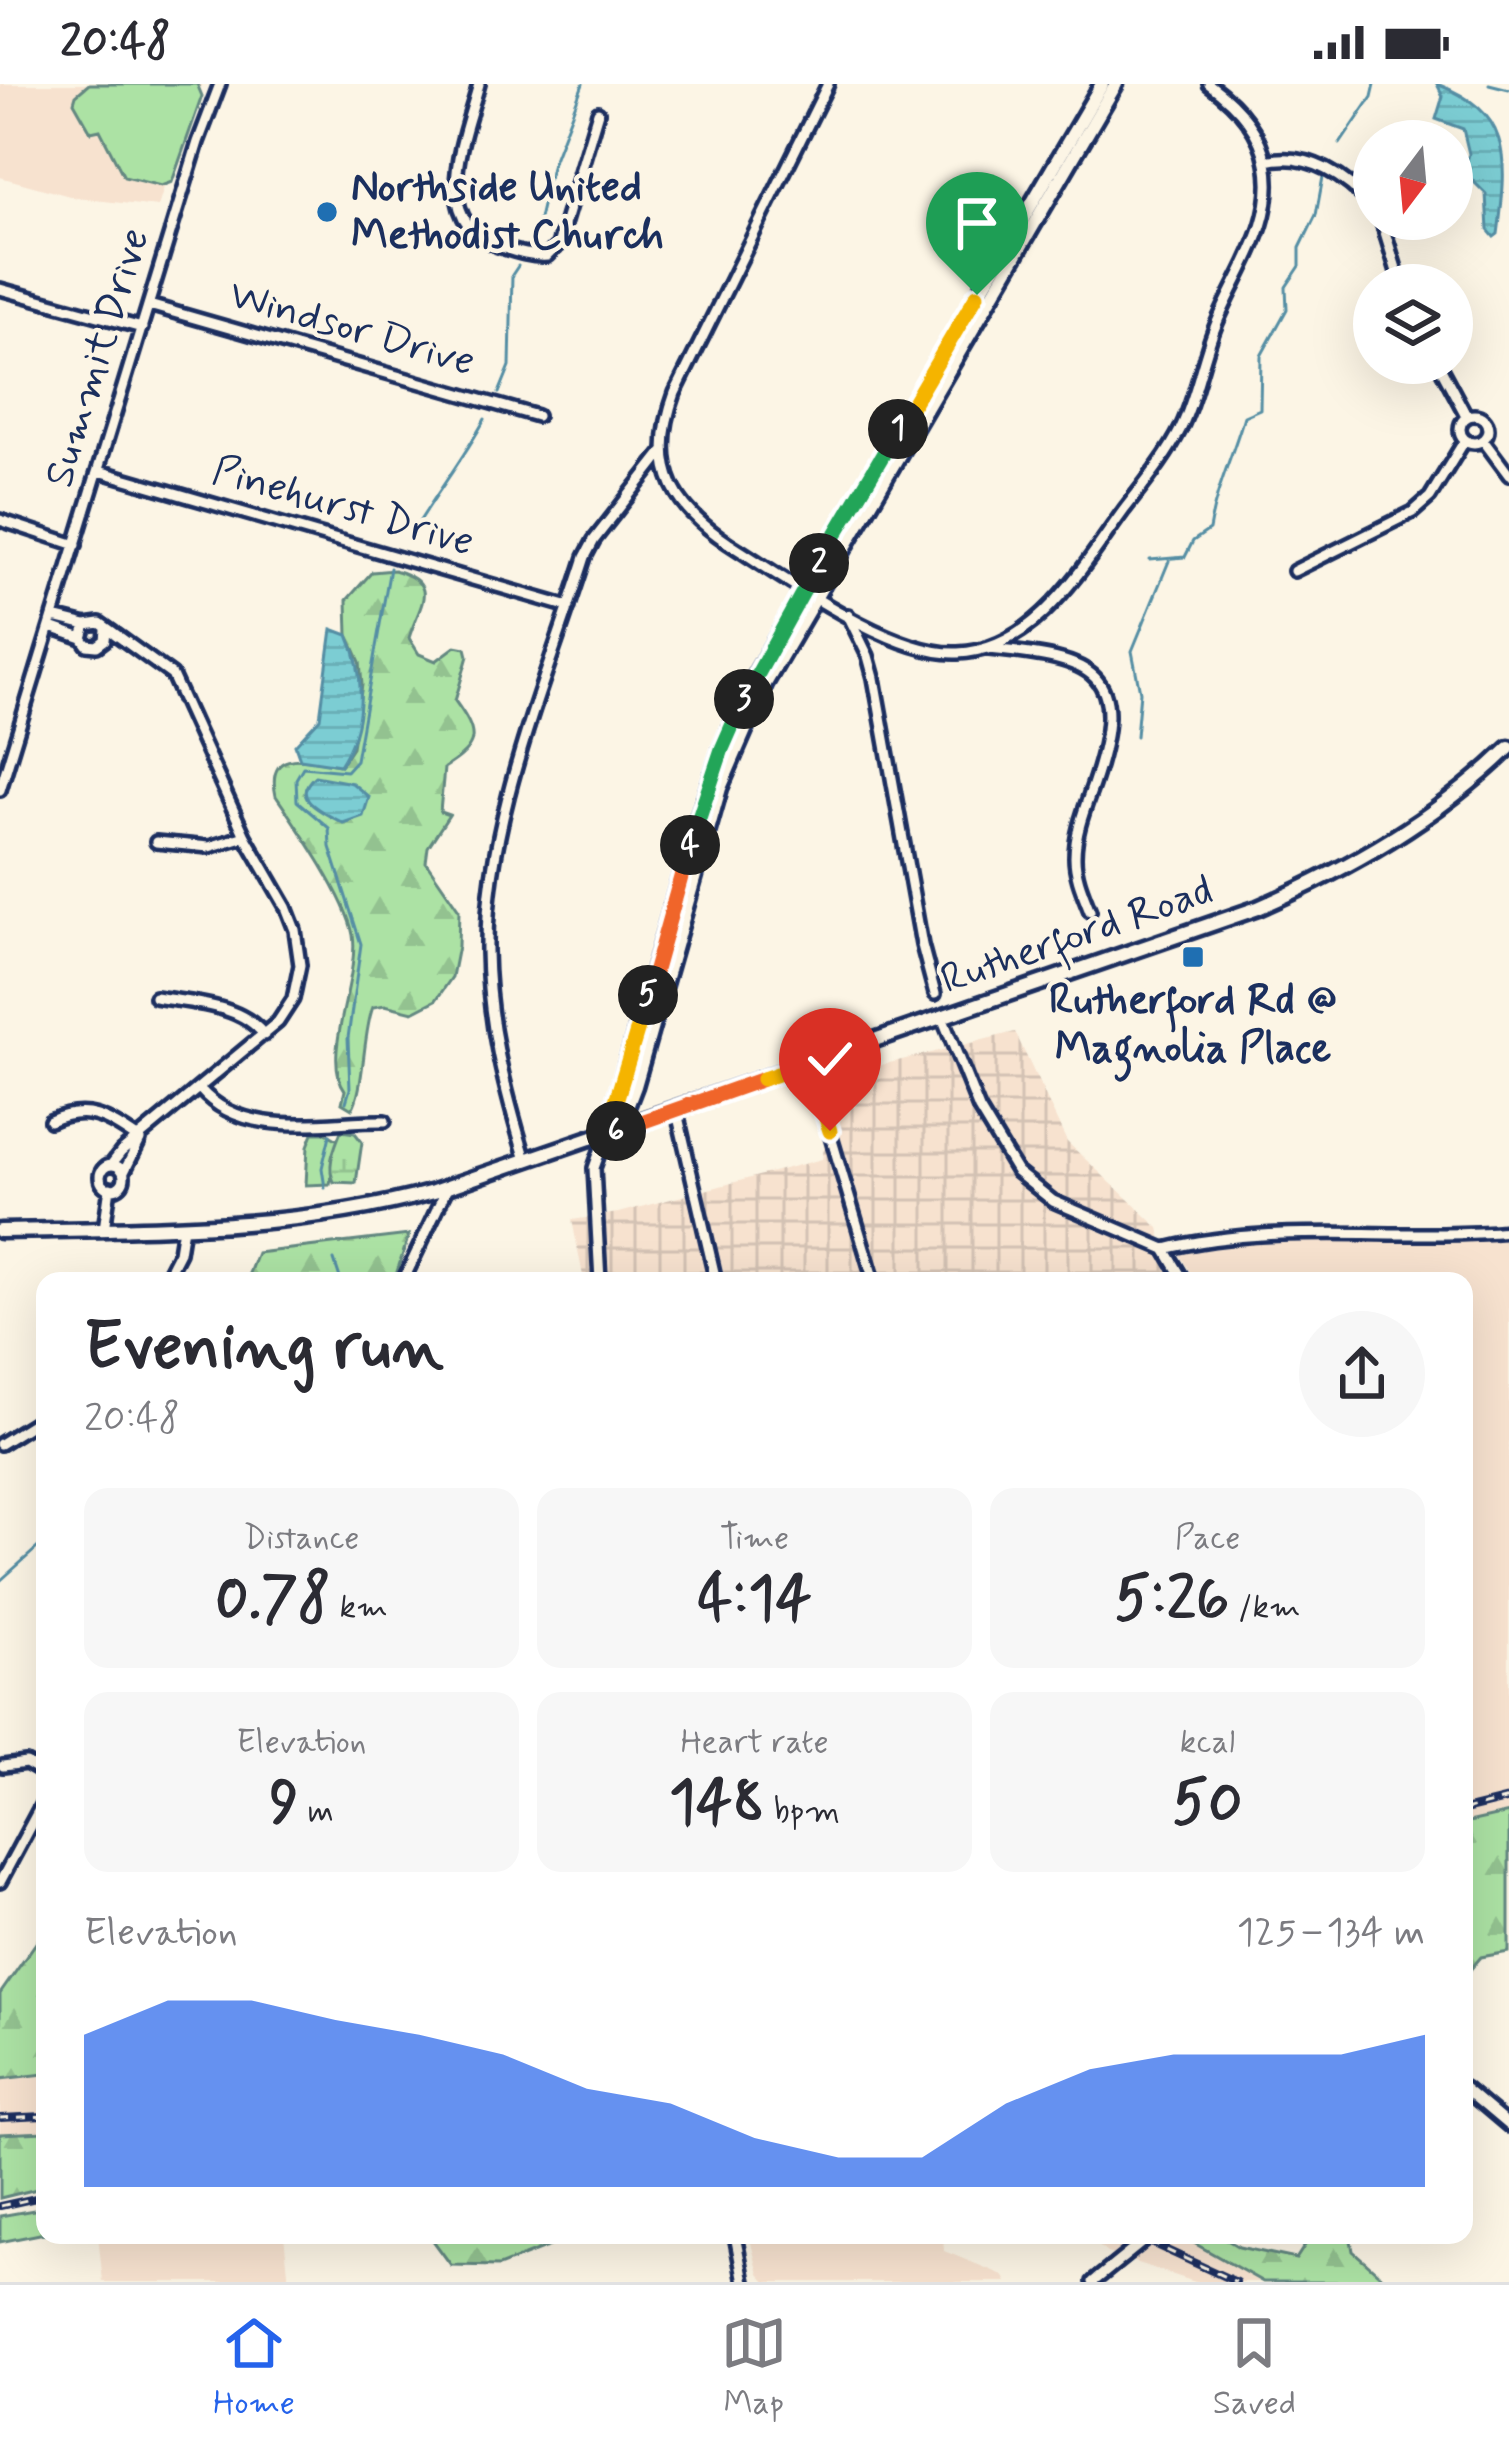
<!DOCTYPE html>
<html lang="en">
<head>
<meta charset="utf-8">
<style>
  :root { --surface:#fff; --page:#f7f7f7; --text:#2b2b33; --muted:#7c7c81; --line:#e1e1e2; --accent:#2563eb }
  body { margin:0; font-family:Mynerve,sans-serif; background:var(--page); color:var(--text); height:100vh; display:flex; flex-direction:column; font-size:45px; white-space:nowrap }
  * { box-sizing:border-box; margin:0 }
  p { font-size:39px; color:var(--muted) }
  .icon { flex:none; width:66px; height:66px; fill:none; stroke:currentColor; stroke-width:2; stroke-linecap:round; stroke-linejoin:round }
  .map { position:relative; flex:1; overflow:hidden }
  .side { position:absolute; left:36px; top:1188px; width:1437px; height:972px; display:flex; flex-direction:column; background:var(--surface); border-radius:24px; box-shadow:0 12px 48px #0002 }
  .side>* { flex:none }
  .needle { width:78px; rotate:196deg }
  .tools { position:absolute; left:1353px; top:36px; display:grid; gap:24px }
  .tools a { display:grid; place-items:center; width:120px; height:120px; border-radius:50%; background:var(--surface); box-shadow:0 12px 48px #0002; font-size:60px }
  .pin { position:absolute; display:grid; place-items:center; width:102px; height:102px; color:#fff; margin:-123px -51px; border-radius:50% 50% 50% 0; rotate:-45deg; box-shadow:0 0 12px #0007 }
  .pin .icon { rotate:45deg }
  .km { position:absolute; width:60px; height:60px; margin:-30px; border-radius:50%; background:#222; color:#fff; font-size:33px; line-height:60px; text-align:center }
  .round { display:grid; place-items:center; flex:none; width:126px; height:126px; border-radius:63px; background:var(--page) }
  .summary { display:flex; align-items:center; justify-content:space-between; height:204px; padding:0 48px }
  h1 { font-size:66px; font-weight:700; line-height:90px }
  .stats { display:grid; grid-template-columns:repeat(3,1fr); gap:18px; height:204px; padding:12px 48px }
  .stats div { display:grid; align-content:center; border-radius:24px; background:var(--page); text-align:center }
  .stats b { font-size:60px; font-weight:700 }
  .stats small { font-size:33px; font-weight:400 }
  .stats p { font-size:33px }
  .chart { height:336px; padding:24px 48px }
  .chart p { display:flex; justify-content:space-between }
  .chart svg { width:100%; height:216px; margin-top:12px; fill:var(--accent); opacity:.7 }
  .status { display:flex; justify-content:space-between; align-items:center; height:84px; padding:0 60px; background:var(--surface); direction:ltr }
  .status svg { height:33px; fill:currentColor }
  .dock { display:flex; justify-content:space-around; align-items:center; height:168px; border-top:3px solid var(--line); background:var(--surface); font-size:33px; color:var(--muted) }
  .dock a { display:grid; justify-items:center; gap:6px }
  .dock .on { color:var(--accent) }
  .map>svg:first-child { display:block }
</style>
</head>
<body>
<div class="status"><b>20:48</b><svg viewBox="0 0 49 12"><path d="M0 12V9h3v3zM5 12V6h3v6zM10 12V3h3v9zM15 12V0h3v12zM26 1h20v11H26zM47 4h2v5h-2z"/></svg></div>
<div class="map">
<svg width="1509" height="2198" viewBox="0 0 1509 2198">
  <defs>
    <pattern id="industrial-grid" width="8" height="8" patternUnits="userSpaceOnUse" patternTransform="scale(3)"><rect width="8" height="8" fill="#f7e2cf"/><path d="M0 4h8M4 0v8" fill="none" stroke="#d3c2b4"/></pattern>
    <pattern id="forest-firs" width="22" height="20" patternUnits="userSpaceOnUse" patternTransform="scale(3)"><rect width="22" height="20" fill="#ace2a4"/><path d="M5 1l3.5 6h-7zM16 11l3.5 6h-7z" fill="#93c290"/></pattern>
    <pattern id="wetland-marsh" width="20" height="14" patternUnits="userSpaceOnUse" patternTransform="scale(3)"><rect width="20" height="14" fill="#ace2a4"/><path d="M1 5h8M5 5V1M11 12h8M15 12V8" fill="none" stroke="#93c290"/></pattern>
    <pattern id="water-rules" width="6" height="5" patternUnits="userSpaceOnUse" patternTransform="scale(3)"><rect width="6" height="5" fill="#7bcdd3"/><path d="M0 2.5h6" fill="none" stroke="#6ab0b8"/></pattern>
  </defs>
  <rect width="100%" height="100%" fill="#fcf5e5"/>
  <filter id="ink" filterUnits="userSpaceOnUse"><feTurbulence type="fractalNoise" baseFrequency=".00833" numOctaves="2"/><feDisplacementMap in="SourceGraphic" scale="24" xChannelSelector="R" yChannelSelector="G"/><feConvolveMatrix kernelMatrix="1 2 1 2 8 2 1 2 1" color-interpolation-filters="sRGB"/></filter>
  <g filter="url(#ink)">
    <path fill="#f7e2cf" d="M0,0H202L181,48L158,123L77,114L0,93Z
      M1509,1152V1729L1464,1739V1197H1195L1179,1169L1282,1156Z
      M45,1990V2048L0,2050V1995Z
      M98,2151H284L289,2198H103Z
      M749,2151H943L944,2167L1003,2191L1007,2198H766L759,2190Z
      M1085,2151H1183L1263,2198H1195L1107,2169Z"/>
    <path fill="url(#industrial-grid)" d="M1015,948L1067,1058L1159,1144L1172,1197H584L572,1136L618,1129L822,1075L837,992Z"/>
    <path fill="#ace2a4" stroke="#648881" stroke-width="3" d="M89,0H197L202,12L172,98L161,102L124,93L100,46L91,48L74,18L76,11Z
      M313,1049H326L338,1056L330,1100L306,1101L308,1062Z"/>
    <path fill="url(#forest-firs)" stroke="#648881" stroke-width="3" d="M394,486C442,500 419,520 409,554L419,570L436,577L456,562L466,564L468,572L455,617C479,650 480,662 444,684L440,728L449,731L428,763L426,778L459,826L458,862L452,893L436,916L413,928L385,921L373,923C363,947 364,1008 352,1025L342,1019L345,1006C320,972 360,894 353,851C346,813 298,744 276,712C265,662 308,676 340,681L352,663L362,601L360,578L348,551L347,516L372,488Z
      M409,1151L394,1197H246L257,1169Z
      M1509,1729V1868L1481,1873L1464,1893V1739Z
      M45,1846V1990L0,1995V1910Z
      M45,2048V2103L0,2114V2050Z
      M45,2124V2149L0,2158V2132Z
      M429,2151H560L555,2160L499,2182L451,2181Z
      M1188,2151H1219L1239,2163L1296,2175L1309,2155L1307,2151H1350L1353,2167L1388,2198H1263L1185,2154Z"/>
    <path fill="url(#wetland-marsh)" stroke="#648881" stroke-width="3" d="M341,1047L355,1049L362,1058L356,1099L334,1098C326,1081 335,1063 341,1047Z"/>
    <path fill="url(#water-rules)" stroke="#558ea4" stroke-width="3" d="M1437,0C1509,28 1509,68 1498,150L1494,153L1488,146L1486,110L1464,88L1469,70L1463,45L1436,35L1443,12Z
      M332,545L348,551C366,592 365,643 340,681L300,675L295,661L320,634Z
      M315,692L352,699L369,713L363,732L343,739C323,728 288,715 315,692Z"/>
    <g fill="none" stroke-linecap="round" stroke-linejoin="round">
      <path stroke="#558ea4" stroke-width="3" d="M1489,0L1509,5
        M1340,60L1372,13L1375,0
        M535,152L551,83L583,0
        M499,309L510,282L512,191L518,182
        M410,453C434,412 462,377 485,335
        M1150,476L1185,473L1193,457L1209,446C1216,404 1233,371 1244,332L1260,325L1261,272L1287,225L1286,203L1300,182V164L1316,131L1323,93
        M1136,652L1140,608L1132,567L1169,477
        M346,1018L350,1005L348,954L361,860L330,763L329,744L297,717L296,695L303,683L346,687L356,676L390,484
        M325,1104L322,1084L330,1051
        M334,1176L341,1197
        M0,1497L45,1457"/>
      <defs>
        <path id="street" d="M479,0C465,53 426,138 501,163C516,168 532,173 547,172L558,161L598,28
          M828,0L675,309C647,385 674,426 739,466C793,500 895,572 958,569C1036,566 1083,482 1124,426C1144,400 1166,374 1181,344C1197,311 1202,275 1216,241C1237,189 1278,138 1266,79C1260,45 1236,20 1209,0
          M1266,77C1309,67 1347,93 1374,124
          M1381,135L1401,201
          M0,205L142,244
          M149,221L537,332
          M1438,279L1467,333
          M1460 345a14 14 0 1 1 28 0a14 14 0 1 1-28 0Z
          M1483,356L1509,391
          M99,387L569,523
          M0,436L76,461
          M1294,487L1413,428L1430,413L1465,356
          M848,531L868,572L874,594L922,861L935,910
          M54,533L86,541
          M51,543L82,554
          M106,546L105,556L97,562L87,561L82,554L86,541L100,539L172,591L245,752L286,823L295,846L300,881L293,915L278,938L121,1068L111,1081
          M989,565C1094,575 1132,586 1093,701C1085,724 1075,748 1075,773C1075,792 1083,809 1090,827
          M0,706L198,58L220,0
          M156,758L209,763L245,752
          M155,913C192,919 241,920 264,951
          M942,933L979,1025L1017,1088L1053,1117L1165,1165L1184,1197
          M809,979L874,1197
          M200,1005C243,1056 326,1036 385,1037
          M676,1024L716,1197
          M50,1037C88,1020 107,1034 140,1056
          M526,1076C505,1007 488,939 487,867C485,736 546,597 585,473L594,456L662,369
          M100 1093a12 12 0 1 1 24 0a12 12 0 1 1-24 0Z
          M124,1088L140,1056
          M104,1145L110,1104
          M1165,1165C1277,1137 1395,1157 1509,1147
          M164,1197L179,1168L183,1143
          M403,1197L448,1102
          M600,1197L594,1084L606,1050
          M0,1360L45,1332
          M3,1682L26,1679L45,1690
          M0,1798L45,1714
          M1464,2004L1509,2042
          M735,2151L744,2198
          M1093,2198L1151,2151"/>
        <path id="secondary" d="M607,1049L625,1028L635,1002L720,704L765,600L1116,0
          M607,1049L695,743L722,665L752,597L1102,0
          M0,1147C145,1144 292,1147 433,1108L1258,824C1350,784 1436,735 1509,664"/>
      </defs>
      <use href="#street" stroke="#1b2f5e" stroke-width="18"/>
      <use href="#secondary" stroke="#1b2f5e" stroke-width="21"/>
      <use href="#street" stroke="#fcf5e5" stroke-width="9"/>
      <use href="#secondary" stroke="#fcf5e5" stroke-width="12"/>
      <defs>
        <path id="rail" d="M1464,1726L1509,1715
          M0,2034L45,2032
          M0,2122L45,2112
          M1134,2151L1236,2198"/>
      </defs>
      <use href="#rail" stroke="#1b2f5e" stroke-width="8"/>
      <use href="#rail" stroke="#fcf5e5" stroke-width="3" stroke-dasharray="9" stroke-linecap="butt"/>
    </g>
  </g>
  <g fill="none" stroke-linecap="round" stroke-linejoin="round" filter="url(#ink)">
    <defs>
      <path id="split-1" d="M898,345L977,211"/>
      <path id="split-2" d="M819,479L898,345"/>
      <path id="split-3" d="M744,615L819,479"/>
      <path id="split-4" d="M690,761L722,665L744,615"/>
      <path id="split-5" d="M648,911L690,761"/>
      <path id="split-6" d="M616,1047L606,1050L648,911"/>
      <path id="split-7" d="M616,1047L763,995"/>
      <path id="split-8" d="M763,995L809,979L830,1047"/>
    </defs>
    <use href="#split-1" stroke="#fff" stroke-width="24"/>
    <use href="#split-2" stroke="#fff" stroke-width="24"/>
    <use href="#split-3" stroke="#fff" stroke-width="24"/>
    <use href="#split-4" stroke="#fff" stroke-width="24"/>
    <use href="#split-5" stroke="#fff" stroke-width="24"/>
    <use href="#split-6" stroke="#fff" stroke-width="24"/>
    <use href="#split-7" stroke="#fff" stroke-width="24"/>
    <use href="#split-8" stroke="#fff" stroke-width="24"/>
    <use href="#split-1" stroke="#f5b400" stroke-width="15"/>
    <use href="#split-2" stroke="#22a559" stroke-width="15"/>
    <use href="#split-3" stroke="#22a559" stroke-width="15"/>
    <use href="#split-4" stroke="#22a559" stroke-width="15"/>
    <use href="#split-5" stroke="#f0652b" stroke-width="15"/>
    <use href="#split-6" stroke="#f5b400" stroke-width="15"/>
    <use href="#split-7" stroke="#f0652b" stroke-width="15"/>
    <use href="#split-8" stroke="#f5b400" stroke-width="15"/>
  </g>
  <g fill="#1f6fb2" stroke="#fcf5e5" stroke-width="4.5">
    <circle cx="327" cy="128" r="12"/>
    <rect x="1181" y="861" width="24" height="24" rx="6"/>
  </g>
  <g text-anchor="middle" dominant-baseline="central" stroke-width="9" stroke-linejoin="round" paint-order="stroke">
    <g font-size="42" font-weight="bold" fill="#1b2f5e" stroke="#fcf5e5" text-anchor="start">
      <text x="351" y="104">Northside United<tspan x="351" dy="48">Methodist Church</tspan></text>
      <text x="1193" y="917" text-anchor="middle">Rutherford Rd @<tspan x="1193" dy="48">Magnolia Place</tspan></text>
    </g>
    <g font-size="42" fill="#1b2f5e" stroke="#fcf5e5">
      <text transform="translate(352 245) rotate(16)">Windsor Drive</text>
      <text transform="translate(98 274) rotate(-73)">Summit Drive</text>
      <text transform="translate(343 423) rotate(16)">Pinehurst Drive</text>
      <text transform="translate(1077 852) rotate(-19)">Rutherford Road</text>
    </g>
  </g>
</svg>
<div class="tools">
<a><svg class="needle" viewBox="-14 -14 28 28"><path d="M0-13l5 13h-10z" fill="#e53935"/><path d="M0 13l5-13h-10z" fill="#7c7c81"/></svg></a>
<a><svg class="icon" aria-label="layers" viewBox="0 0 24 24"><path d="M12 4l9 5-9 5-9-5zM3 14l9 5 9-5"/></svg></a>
</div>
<div class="pin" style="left:977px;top:211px;background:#1e9e55"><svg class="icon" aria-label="arrive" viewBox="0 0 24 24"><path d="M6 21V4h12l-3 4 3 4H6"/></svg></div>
<div class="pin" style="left:830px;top:1047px;background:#d93025"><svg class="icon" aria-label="check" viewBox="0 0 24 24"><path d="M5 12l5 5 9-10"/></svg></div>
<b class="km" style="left:898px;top:345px">1</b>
<b class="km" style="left:819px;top:479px">2</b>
<b class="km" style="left:744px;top:615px">3</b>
<b class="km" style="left:690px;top:761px">4</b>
<b class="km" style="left:648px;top:911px">5</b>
<b class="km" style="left:616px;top:1047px">6</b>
<section class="side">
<div class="summary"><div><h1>Evening run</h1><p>20:48</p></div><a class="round"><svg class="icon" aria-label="share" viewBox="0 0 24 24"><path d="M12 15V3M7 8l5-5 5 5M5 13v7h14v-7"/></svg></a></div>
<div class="stats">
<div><p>Distance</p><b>0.78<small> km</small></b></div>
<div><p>Time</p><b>4:14</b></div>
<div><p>Pace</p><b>5:26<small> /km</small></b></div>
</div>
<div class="stats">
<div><p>Elevation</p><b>9<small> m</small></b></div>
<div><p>Heart rate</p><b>148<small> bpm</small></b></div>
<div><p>kcal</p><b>50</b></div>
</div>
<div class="chart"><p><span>Elevation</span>125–134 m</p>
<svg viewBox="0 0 160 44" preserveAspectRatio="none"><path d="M0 44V13L10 6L20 6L30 10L40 13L50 17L60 24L70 27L80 34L90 38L100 38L110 27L120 20L130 17L140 17L150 17L160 13V44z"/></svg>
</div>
</section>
</div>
<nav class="dock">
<a class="on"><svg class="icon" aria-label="home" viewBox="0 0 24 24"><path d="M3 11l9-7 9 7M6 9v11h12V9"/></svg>Home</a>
<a><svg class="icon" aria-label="map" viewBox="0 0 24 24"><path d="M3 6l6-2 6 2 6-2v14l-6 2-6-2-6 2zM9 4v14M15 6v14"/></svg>Map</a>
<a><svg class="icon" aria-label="saved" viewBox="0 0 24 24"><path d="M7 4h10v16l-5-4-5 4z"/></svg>Saved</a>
</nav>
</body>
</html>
